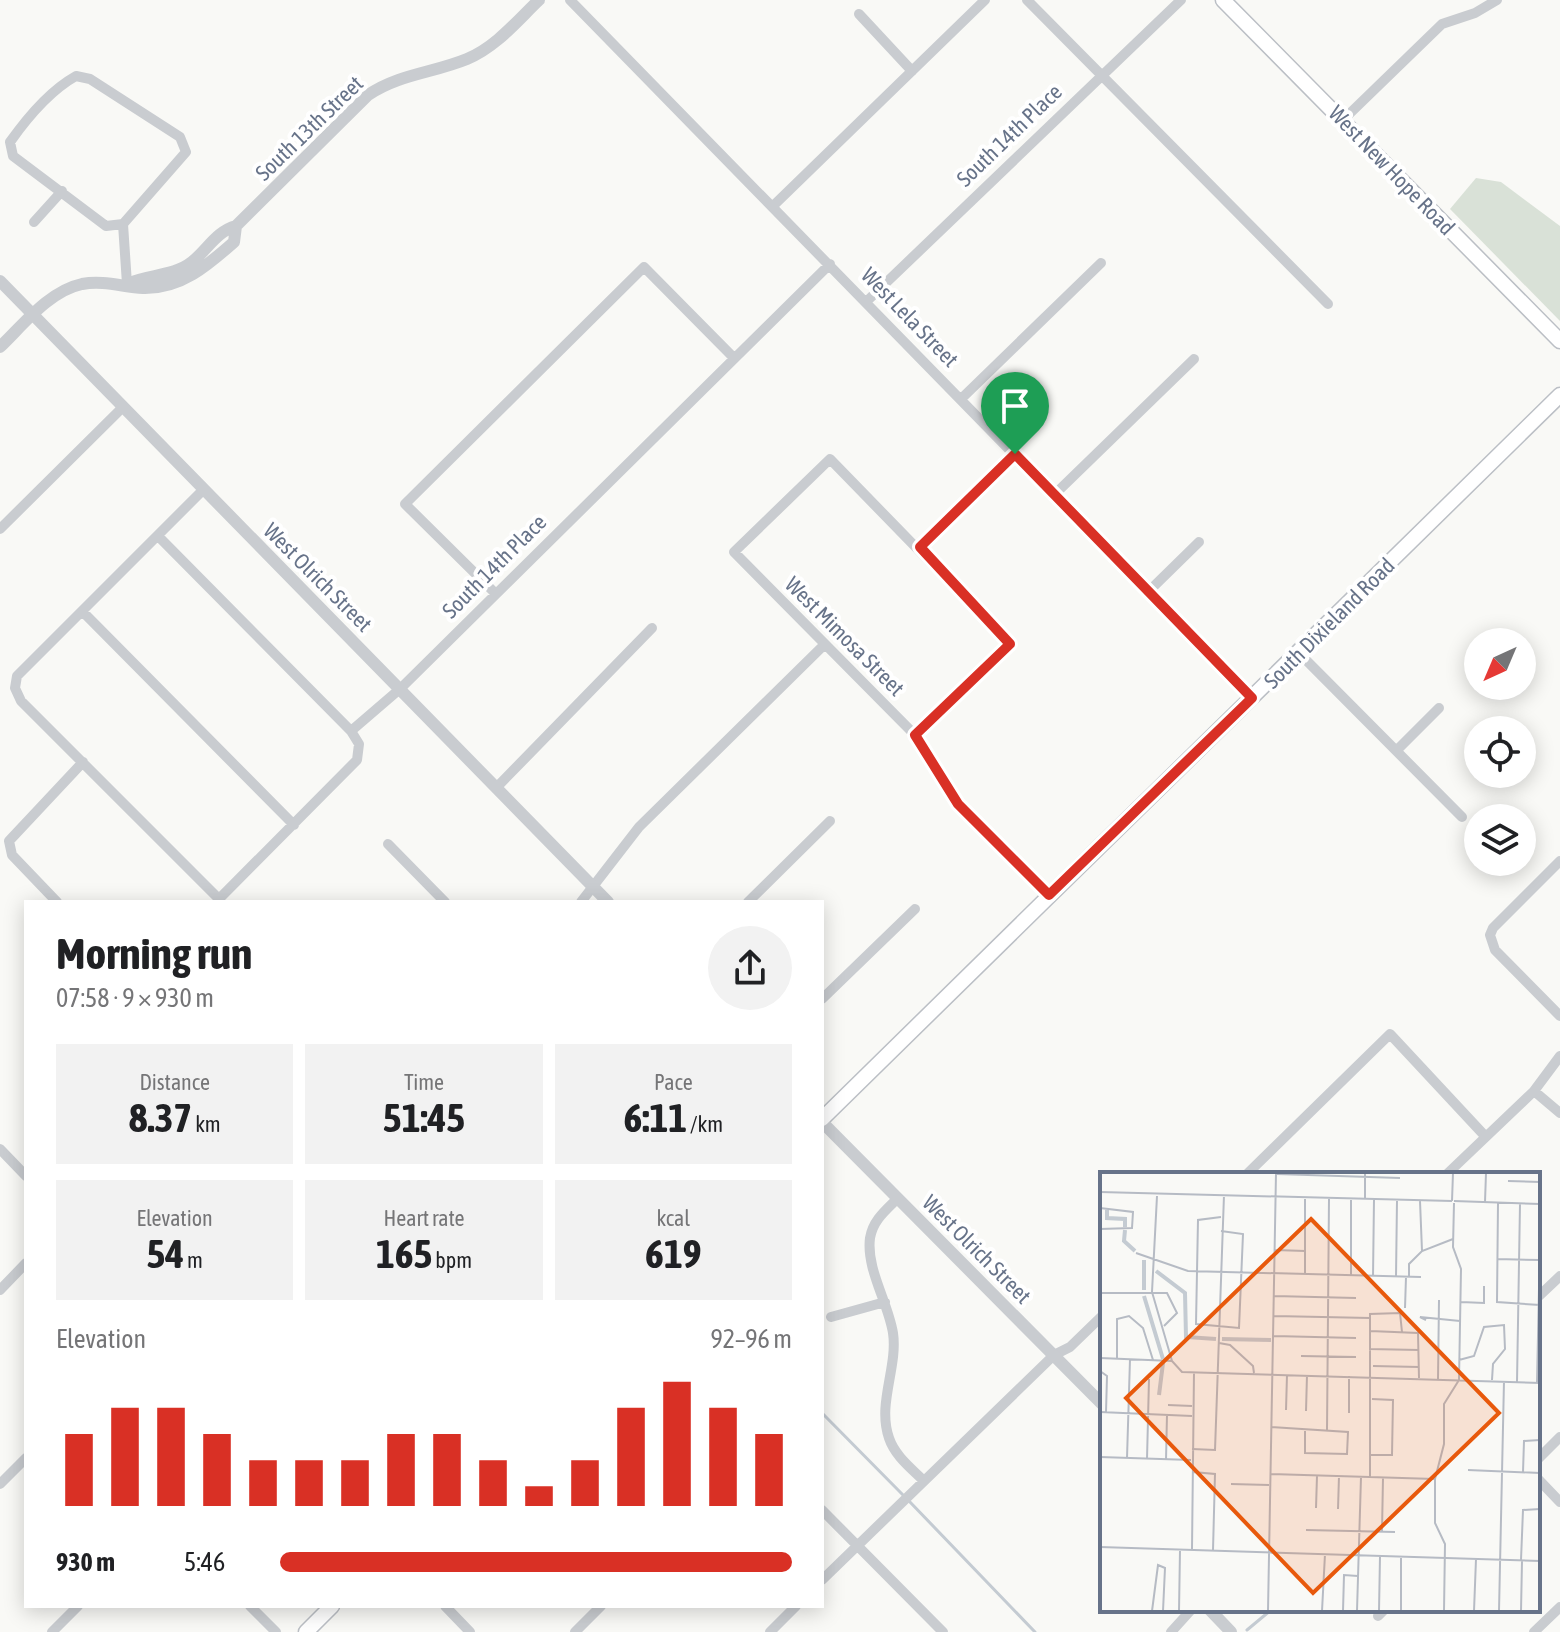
<!DOCTYPE html>
<html lang="en">
<head>
<meta charset="utf-8">
<style>
  :root { --surface:#fff; --page:#f2f2f2; --text:#202124; --muted:#757577; --accent:#d93025 }
  body { margin:0; font-family:"Asap Condensed",sans-serif; background:var(--page); color:var(--text); height:100vh; display:flex; flex-direction:column; font-size:30px; white-space:nowrap }
  * { box-sizing:border-box; margin:0 }
  p { font-size:26px; color:var(--muted) }
  .icon { flex:none; width:44px; height:44px; fill:none; stroke:currentColor; stroke-width:2; stroke-linecap:round; stroke-linejoin:round }
  .map { position:relative; flex:1; overflow:hidden }
  .drawer { position:absolute; left:24px; top:900px; width:800px; height:708px; display:flex; flex-direction:column; background:var(--surface); border-radius:0px; box-shadow:0 4px 20px #0003 }
  .drawer>* { flex:none }
  .needle { width:52px; rotate:224deg }
  .buttons { position:absolute; left:1464px; top:628px; display:grid; gap:16px }
  .buttons a { display:grid; place-items:center; width:72px; height:72px; border-radius:50%; background:var(--surface); box-shadow:0 4px 20px #0003; font-size:40px }
  .pin { position:absolute; display:grid; place-items:center; width:68px; height:68px; color:#fff; margin:-82px -34px; border-radius:50% 50% 50% 0; rotate:-45deg; box-shadow:0 0 8px #0007 }
  .pin .icon { rotate:45deg }
  .round { display:grid; place-items:center; flex:none; width:84px; height:84px; border-radius:42px; background:var(--page) }
  .head { display:flex; align-items:center; justify-content:space-between; height:136px; padding:0 32px }
  h1 { font-size:44px; font-weight:700; line-height:60px }
  .metrics { display:grid; grid-template-columns:repeat(3,1fr); gap:12px; height:136px; padding:8px 32px }
  .metrics div { display:grid; align-content:center; border-radius:0px; background:var(--page); text-align:center }
  .metrics b { font-size:40px; font-weight:700 }
  .metrics small { font-size:22px; font-weight:400 }
  .metrics p { font-size:22px }
  .chart { height:224px; padding:16px 32px }
  .chart p { display:flex; justify-content:space-between }
  .chart svg { width:100%; height:144px; margin-top:8px; stroke:var(--accent); stroke-width:6 }
  ul { padding:0 32px; list-style:none; font-size:26px }
  li { display:grid; grid-template-columns:128px 96px 1fr; align-items:center; height:60px }
  li i { height:20px; border-radius:10px; background:var(--accent) }
  .map>svg:first-child { display:block }
</style>
</head>
<body>
<div class="map">
<svg width="1560" height="1632" viewBox="0 0 1560 1632">
  <rect width="100%" height="100%" fill="#f9f9f6"/>
  <path fill="#d9e1d7" d="M1476,178L1501,182L1560,226V321L1450,209Z"/>
  <g fill="none" stroke-linecap="round" stroke-linejoin="round">
    <path stroke="#c4cbd2" stroke-width="3" d="M822,1413L904,1496
      M909,1501L1035,1632
      M1247,1630L1271,1610"/>
    <defs>
      <path id="secondary" d="M1223,0L1560,341
        M822,1119L1560,395
        M306,1632L332,1606"/>
    </defs>
    <use href="#secondary" stroke="#bbbfc5" stroke-width="17"/>
    <path stroke="#c9ccd0" stroke-width="10" d="M570,0L1252,698
      M1027,0L1328,304
      M859,14L912,71
      M76,76L90,79L180,137L186,152L123,224L106,226L13,156L10,142C27,118 51,90 76,76Z
      M1343,120L1442,24L1475,13L1497,0
      M773,206L985,0
      M34,222L62,191
      M123,224L127,284
      M867,301L1181,0
      M961,399L1101,263
      M204,489L17,676L15,688L21,701L219,899
      M1055,494L1194,359
      M0,529L123,407
      M158,536L351,731
      M920,547L1015,454
      M1149,591L1199,542
      M495,593L405,504L644,267L733,357
      M82,611L294,825
      M1299,653L1462,817
      M915,735L1010,644L830,459L734,552L915,735L958,804L1049,895
      M1397,750L1439,708
      M496,788L652,628
      M388,844L445,902
      M1560,861L1493,928L1490,935L1495,950L1560,1016
      M57,902L12,855L9,841L83,762
      M216,902L357,760L359,744L351,731L401,688L830,264
      M581,902L639,827L825,644
      M748,902L830,821
      M822,999L915,909
      M1534,1091L1560,1113
      M0,1149L26,1176
      M1247,1174L1390,1034L1485,1136
      M1447,1174L1534,1091L1560,1056
      M898,1198C886,1210 873,1220 870,1238C866,1269 888,1302 893,1333C898,1367 877,1404 889,1438C895,1456 911,1468 924,1481
      M0,1290L26,1263
      M1538,1297L1560,1276
      M831,1317L885,1302
      M1538,1459L1560,1437
      M1538,1479L1560,1502
      M0,1484L26,1458
      M822,1510L943,1632
      M822,1580L1054,1355L1070,1347L1102,1316
      M250,1606L276,1632
      M445,1606L470,1632
      M1378,1616L1384,1610
      M52,1632L78,1606
      M575,1632L601,1606
      M770,1632L796,1606
      M1171,1632L1191,1610
      M1534,1632L1560,1607"/>
    <path stroke="#c9ccd0" stroke-width="12" d="M0,281L608,902
      M127,284C148,274 173,277 192,262C207,250 217,231 236,226L368,95C399,74 433,73 467,59C496,47 517,21 539,0
      M0,347C23,325 49,291 82,284C104,280 123,287 143,288C181,289 208,265 234,242L236,226
      M822,1122L1102,1404
      M1210,1610L1231,1632"/>
    <use href="#secondary" stroke="#fff" stroke-width="14"/>
  </g>
  <g fill="none" stroke-linecap="round" stroke-linejoin="round">
    <defs>
      <path id="route" d="M1015,454L1252,698L1049,895L958,804L915,735L1010,644L920,547Z"/>
    </defs>
    <use href="#route" stroke="#fff" stroke-width="16"/>
    <use href="#route" stroke="#d93025" stroke-width="10"/>
  </g>
  <g text-anchor="middle" dominant-baseline="central" stroke-width="8" stroke-linejoin="round" paint-order="stroke">
    <g font-size="22" fill="#677389" stroke="#fff">
      <text transform="translate(309 128) rotate(-44)">South 13th Street</text>
      <text transform="translate(1009 135) rotate(-44)">South 14th Place</text>
      <text transform="translate(1392 170) rotate(46)">West New Hope Road</text>
      <text transform="translate(910 317) rotate(46)">West Lela Street</text>
      <text transform="translate(494 566) rotate(-45)">South 14th Place</text>
      <text transform="translate(318 577) rotate(45)">West Olrich Street</text>
      <text transform="translate(1329 623) rotate(-45)">South Dixieland Road</text>
      <text transform="translate(845 636) rotate(45)">West Mimosa Street</text>
      <text transform="translate(977 1249) rotate(45)">West Olrich Street</text>
    </g>
  </g>
  <g transform="translate(1100 1172)">
    <rect width="440" height="440" fill="#f9f9f6"/>
    <path fill="none" stroke="#c4cbd2" stroke-width="4" d="M7,38V46L25,47V55M25,58L24,69L35,79M44,88V118M56,99L85,121L86,165L116,167M44,124L63,187M122,167L171,168M59,223L63,191"/>
    <path fill="none" stroke="#b6bbc4" stroke-width="2" d="M177,2L300,6M408,9L440,10M0,20L352,29M57,24L52,120L72,189M265,27V1M320,29L322,79M352,29L353,1M354,29L440,32M385,30L386,1M398,31L397,130L440,133M0,36L33,40L32,56L0,57M121,45L98,48L96,152L139,156L143,62L121,59M175,78L205,79M36,81L88,99L321,105M397,87L440,88M205,102V25M251,104V26M273,105L274,27M296,105L297,28M309,105V92L322,79L353,67M0,121H67L77,141L64,154M174,124L256,126M361,130L384,131V114M305,136L306,105M174,144L270,146M326,148L320,145L360,149M270,159L318,161L319,206M174,164L256,166M119,171L130,173L153,194L154,201M269,177L319,178M201,184L256,185M0,186L72,189L82,200L440,211M17,187V147L29,144L43,156L53,188M359,188L374,184L384,155L404,153L405,177L393,192L392,208M273,194L319,195M0,199L7,204L6,240M338,207L339,128M417,210L420,32M437,211L440,69M68,233L92,234M186,238L187,203M206,239L207,203M0,240L92,244M249,241V204M171,255L248,260L247,282L205,281V259M227,259L229,26M92,277L115,278L124,23M271,283H292L293,228L272,227M0,285L91,288M27,286L30,187M47,287L49,207M66,288L67,243M368,298L440,301M93,300L115,302L113,378M423,300L424,269L440,268M171,302L335,307M270,305V142L300,141L302,160M131,312L169,313M216,336L217,304M238,337L239,304M206,358L295,360M282,359L283,306M0,375L440,389M92,377L94,200M301,384V439M421,388L423,338L440,337M52,439L58,393L65,396L63,439M79,439L80,378M168,439L176,1M222,439L225,382M243,439L244,403L258,404M257,439L261,305M279,439L280,384M344,439L345,372L335,351V307L344,272V232L359,208L361,97L353,75L354,31M374,439L376,387M399,439L404,209M421,439L422,389"/>
    <path fill="#e8590c" fill-opacity="0.15" stroke="#e8590c" stroke-width="4" d="M211,47L399,241L213,421L26,226Z"/>
    <rect width="440" height="440" fill="none" stroke="#677389" stroke-width="4"/>
  </g>
</svg>
<div class="buttons">
<a><svg class="needle" viewBox="-14 -14 28 28"><path d="M0-13l5 13h-10z" fill="#e53935"/><path d="M0 13l5-13h-10z" fill="#757577"/></svg></a>
<a><svg class="icon" aria-label="locate" viewBox="0 0 24 24"><circle cx="12" cy="12" r="6"/><path d="M12 2v4M12 18v4M2 12h4M18 12h4"/></svg></a>
<a><svg class="icon" aria-label="layers" viewBox="0 0 24 24"><path d="M12 4l9 5-9 5-9-5zM3 14l9 5 9-5"/></svg></a>
</div>
<div class="pin" style="left:1015px;top:454px;background:#1e9e55"><svg class="icon" aria-label="arrive" viewBox="0 0 24 24"><path d="M6 21V4h12l-3 4 3 4H6"/></svg></div>
<section class="drawer">
<div class="head"><div><h1>Morning run</h1><p>07:58 · 9 × 930 m</p></div><a class="round"><svg class="icon" aria-label="share" viewBox="0 0 24 24"><path d="M12 15V3M7 8l5-5 5 5M5 13v7h14v-7"/></svg></a></div>
<div class="metrics">
<div><p>Distance</p><b>8.37<small> km</small></b></div>
<div><p>Time</p><b>51:45</b></div>
<div><p>Pace</p><b>6:11<small> /km</small></b></div>
</div>
<div class="metrics">
<div><p>Elevation</p><b>54<small> m</small></b></div>
<div><p>Heart rate</p><b>165<small> bpm</small></b></div>
<div><p>kcal</p><b>619</b></div>
</div>
<div class="chart"><p><span>Elevation</span>92–96 m</p>
<svg viewBox="0 0 160 44" preserveAspectRatio="none"><path d="M5 44V22M15 44V14M25 44V14M35 44V22M45 44V30M55 44V30M65 44V30M75 44V22M85 44V22M95 44V30M105 44V38M115 44V30M125 44V14M135 44V6M145 44V14M155 44V22"/></svg>
</div>
<ul>
<li><b>930 m</b>5:46<i style="width:100%"></i></li>
</ul>
</section>
</div>
</body>
</html>
